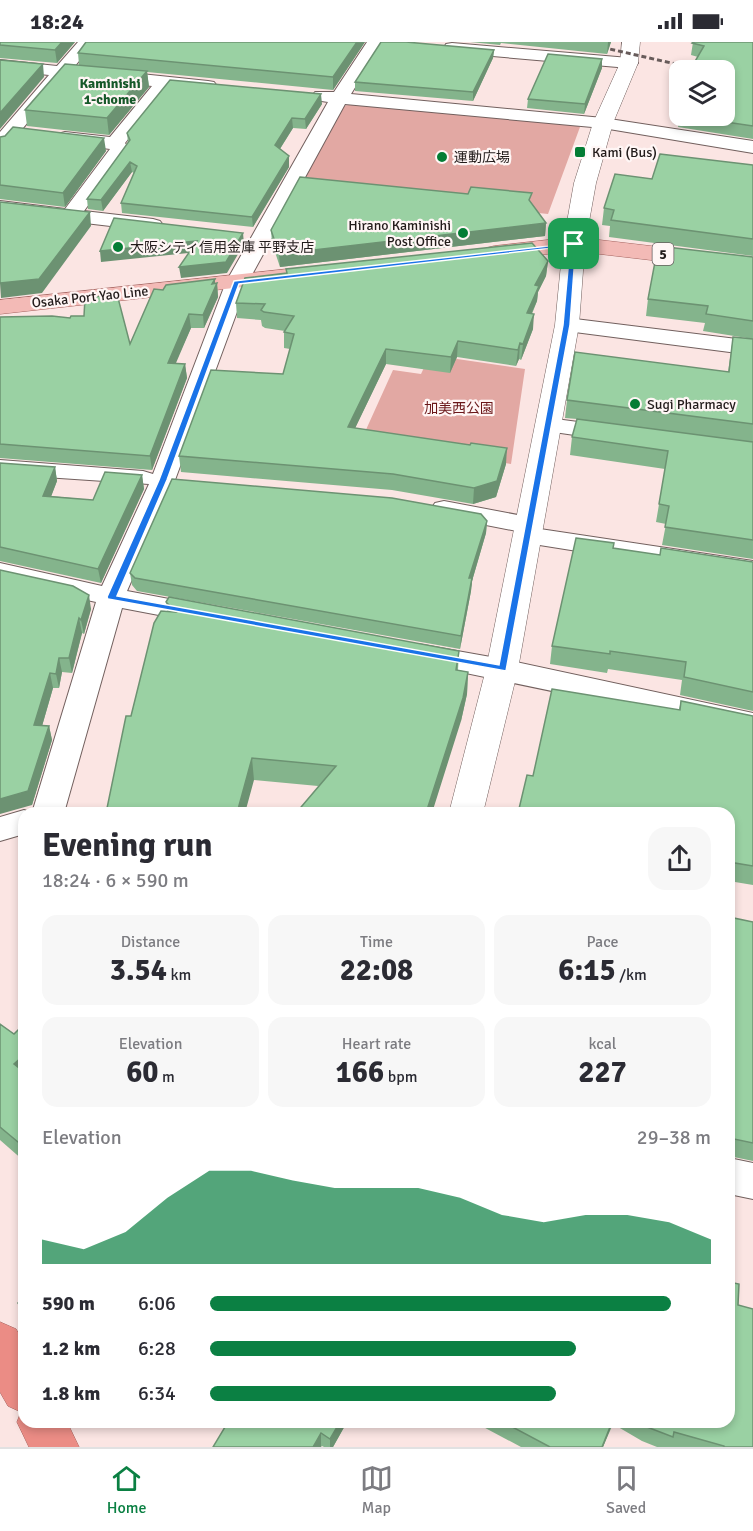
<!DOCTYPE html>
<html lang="en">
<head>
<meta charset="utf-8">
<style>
  :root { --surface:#fff; --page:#f7f7f7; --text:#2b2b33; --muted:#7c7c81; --line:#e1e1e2; --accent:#0b8043 }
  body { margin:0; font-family:Signika,"Noto Sans JP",sans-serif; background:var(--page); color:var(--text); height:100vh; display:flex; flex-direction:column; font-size:22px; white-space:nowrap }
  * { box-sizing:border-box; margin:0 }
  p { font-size:20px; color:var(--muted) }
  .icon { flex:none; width:33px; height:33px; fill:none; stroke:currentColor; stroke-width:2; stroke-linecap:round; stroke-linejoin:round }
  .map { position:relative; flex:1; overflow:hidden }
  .side { position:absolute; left:18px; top:765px; width:717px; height:621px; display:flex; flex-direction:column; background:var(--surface); border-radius:18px; box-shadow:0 3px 9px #0003 }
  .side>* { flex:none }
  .tools { position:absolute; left:669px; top:18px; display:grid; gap:12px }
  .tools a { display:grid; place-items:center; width:66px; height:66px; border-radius:12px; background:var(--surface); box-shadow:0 3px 9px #0003; font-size:30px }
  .pin { position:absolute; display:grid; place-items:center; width:51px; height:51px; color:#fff; margin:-26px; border-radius:12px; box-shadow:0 3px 9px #0006 }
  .round { display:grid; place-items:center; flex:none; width:63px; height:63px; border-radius:18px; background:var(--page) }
  .overview { display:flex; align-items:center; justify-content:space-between; height:102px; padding:0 24px }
  h1 { font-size:33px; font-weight:800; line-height:45px }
  .figures { display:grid; grid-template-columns:repeat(3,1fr); gap:9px; height:102px; padding:6px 24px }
  .figures div { display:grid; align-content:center; border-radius:15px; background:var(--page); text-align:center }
  .figures b { font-size:30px; font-weight:800 }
  .figures small { font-size:16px; font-weight:400 }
  .figures p { font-size:16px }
  .chart { height:168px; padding:12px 24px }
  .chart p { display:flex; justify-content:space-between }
  .chart svg { width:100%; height:108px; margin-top:6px; fill:var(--accent); opacity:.7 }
  ul { padding:0 24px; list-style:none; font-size:20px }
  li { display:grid; grid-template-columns:96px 72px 1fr; align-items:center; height:45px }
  li i { height:15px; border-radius:8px; background:var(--accent) }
  .status { display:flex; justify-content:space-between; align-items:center; height:42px; padding:0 30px; background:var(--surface); direction:ltr }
  .status svg { height:16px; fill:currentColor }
  .tabs { display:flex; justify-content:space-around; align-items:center; height:84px; border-top:2px solid var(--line); background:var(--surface); font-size:16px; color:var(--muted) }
  .tabs a { display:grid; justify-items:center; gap:3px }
  .tabs .active { color:var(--accent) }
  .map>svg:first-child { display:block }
</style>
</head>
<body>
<div class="status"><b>18:24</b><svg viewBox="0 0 49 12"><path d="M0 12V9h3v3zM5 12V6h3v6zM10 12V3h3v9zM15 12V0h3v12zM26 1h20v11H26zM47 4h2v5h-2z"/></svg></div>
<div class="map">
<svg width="753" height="1405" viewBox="0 0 753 1405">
  <rect width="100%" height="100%" fill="#fbe5e3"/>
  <path fill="#e2a8a3" d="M356,61L575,82L580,85L548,172L298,146L344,64Z
    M430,313L525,327L511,422L360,401L393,328L421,332Z"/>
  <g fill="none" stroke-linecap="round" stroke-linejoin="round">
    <defs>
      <path id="street" d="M78,0H95L74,25L208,39L214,40L217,44L214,48L208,49L169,45L125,101L129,107L84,169L153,177L160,179L163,183L160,187L153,189L0,171V159L65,167L110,107L58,100L56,96L58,92L65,90L110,95L152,44L66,35L7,105L0,107V90L49,33L0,28V18L57,24Z
        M367,0H383L351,52L603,76L753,99V111L603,86L345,62L248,240L175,438L127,549L206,564L216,567L220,573L216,579L206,582L122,566L64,771H24V792L0,799V775L24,768L32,771L96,560L0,539V521L102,544L149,442L0,432V418L143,429L153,432L226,240L328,60L315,58L312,54L315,50H334Z
        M452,1L629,16L635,17L638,21L635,25L629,26L446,10L444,6L446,2Z
        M567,276L753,299V313L559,288L556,283L559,278Z
        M548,376L616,385L625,387L628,392L625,397L616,399L540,388L536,383L540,378Z
        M444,459L539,477L543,483L540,487L753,519V537L527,501L518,499L514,493L517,489L435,473L431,467L435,461Z
        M418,602L502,617L753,671V691L408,619L404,612L408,605Z
        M729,1116L753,1121V1157L729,1152Z"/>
      <path id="secondary" d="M622,0H640L638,21L613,81L596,141L585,202L579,283L518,627L483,771H449L486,627L555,283L563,202L574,141L593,81L620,21Z"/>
      <path id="primary" d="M574,195L753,216V230L574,209L494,218L486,216L483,211L486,206L494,204Z
        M288,227L296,229L300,234L296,239L0,272V258Z"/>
      <path id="highway" d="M0,1280L16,1287L24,1301V1380H67L79,1405H29L17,1380L21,1370L8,1364L0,1350Z"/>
    </defs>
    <use href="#street" stroke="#72605e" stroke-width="2"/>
    <use href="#secondary" stroke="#72605e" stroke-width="1"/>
    <use href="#primary" stroke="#a56460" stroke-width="1"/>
    <use href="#highway" stroke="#a56460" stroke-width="1"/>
    <use href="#street" fill="#fff" fill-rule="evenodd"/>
    <use href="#secondary" fill="#fff" fill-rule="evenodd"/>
    <use href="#primary" fill="#f3bab6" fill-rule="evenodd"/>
    <use href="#highway" fill="#eb8c85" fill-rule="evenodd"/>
    <path stroke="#675b5a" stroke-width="3" stroke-dasharray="5 3" stroke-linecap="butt" d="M579,0L702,28"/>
  </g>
  <path fill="#84b48c" d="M0,0H75L57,21L0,16Z
    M365,0L333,48L147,30L149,45L109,93L27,84L25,68L79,23L78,11Z
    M470,0H611L607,12L501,1L500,3Z
    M693,0H753V97L678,85L680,74H724L698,15L691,13Z
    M494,8L493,16L473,59L355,49V40Z
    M602,17V26L584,72L527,66L528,57Z
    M322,62L306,87L293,86L280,107L289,125L253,185L122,171L121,161L134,131L132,130L103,169L88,167L87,157L128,101L127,91Z
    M0,95L106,109L65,165L0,157Z
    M753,123V214L609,195L610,184L602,183L604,166L652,137Z
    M531,161L546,181L545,194L280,225L272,201L271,188Z
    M753,215V297L703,289L705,281L646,274L648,257Z
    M548,219L546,234L538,250L537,259L532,272L533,287L521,318L519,317L516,324L457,315L450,331L386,322L355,386L506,422L496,455L473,462L392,448L181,430L179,414L283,332L290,307L284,306V290L285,289L265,286L262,284L261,278L237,276L236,261L286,231V227Z
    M215,237V242L217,241L218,255L204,286H191L175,321L185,322L187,336L152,428L0,416V275L130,302L163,248Z
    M733,295L753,297V517L662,503L666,482L656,480L665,427L570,413L572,395L577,377L565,376L567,358L728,330Z
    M0,421L55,425L57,439L51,454L93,458L142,433L144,447L101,541L0,519Z
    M487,479L486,491L472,539L471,549L460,607L137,549L132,543L130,531Z
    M613,506L660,513L753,520V669L680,653L682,638L608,627L607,631L550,622L552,604Z
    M0,528L91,567L84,592L82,591L72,631L62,630L59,646H53L42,684H49L52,698L32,763Z
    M166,560L459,609L458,628L468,630L467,652L461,679L318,744L254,738L131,674L167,570Z
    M681,659L753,674V843L729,839V771L533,734L679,667Z
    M729,871L734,876L753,880V1119L729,1114Z
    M0,982L14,992L24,982V1119L0,1098Z
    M738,1263L753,1405H657L642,1399L613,1382L603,1405H521L474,1380H729Z
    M347,1380L333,1405H324L322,1404L321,1405H213Z"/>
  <path fill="#6c9272" d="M62,0H75L57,21L55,8Z
    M357,0H365L333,48V35Z
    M608,0H611L607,12Z
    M494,8L493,16L473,59V50Z
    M602,17V26L584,72L585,62Z
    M43,22L44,35L0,87V71Z
    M147,29L149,45L109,93L107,76Z
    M321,52L322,62L306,87L305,77Z
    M292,76L293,86L276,113L275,103Z
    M104,96L106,109L65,165L63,151Z
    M289,114V125L253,185L252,175Z
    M130,120L132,130L103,169L101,158Z
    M90,170L91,184L42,251L1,256L0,241Z
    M546,181L545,194L280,225L279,212Z
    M243,191L244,202L227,231L181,236L179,225Z
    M197,199L198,210L101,220L100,209Z
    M548,219L546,234L538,250L537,259L525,286L527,271L535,243Z
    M215,237V245L217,241L218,255L204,286L203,273L212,242Z
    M189,272L191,286L170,335L168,321Z
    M534,272L533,287L521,318L523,302Z
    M458,299L457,315L450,331L451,315Z
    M520,301L519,317L516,324L518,308Z
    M386,307V322L348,401V385Z
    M185,322L187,336L152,428L150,414Z
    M507,406L506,422L496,455L473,462L474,446Z
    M55,425L57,439L46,468L43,454Z
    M142,433L144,447L101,541L98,527Z
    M487,479L486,491L472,539L471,549L460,607L461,594L469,536Z
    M89,553L91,567L84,592L81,578Z
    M79,576L82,591L72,631L69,616Z
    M59,616L62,630L59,646L56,632Z
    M468,630L467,652L461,679L432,771H426Z
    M50,631L53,646L38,698L34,683Z
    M49,684L52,698L32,763L0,772V757Z
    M252,716L254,738L245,771H237Z
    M24,1013V1040L14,1022Z
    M340,1380H347L333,1405H330V1397Z
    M612,1380H613L603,1405H602Z
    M321,1391V1405H313Z"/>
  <path fill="#9ad1a3" stroke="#6c9272" stroke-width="1.5" d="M0,0H62L55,8L0,3Z
    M86,0H357L333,35L78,11Z
    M381,0H406L494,8L473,50L355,40Z
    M693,0H753V84L685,74H724V28H690L704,4L692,1Z
    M548,12L602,17L585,62L528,57Z
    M0,18L43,22L0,71Z
    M65,22L147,29L107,76L25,68Z
    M170,38L321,52L305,77L292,76L275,103L289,114L252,175L121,161L137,124L130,120L101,158L87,157L130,98L127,91Z
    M13,85L104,96L63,151L0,143V95L5,94Z
    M660,112L753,123V197L611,178L614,168L604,166L615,132L652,137Z
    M300,135L468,152L471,145L532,151L529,158L546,181L279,212L271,188Z
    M0,160L90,170L39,237L0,241Z
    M114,176L243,191L226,220L179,225L197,199L100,209Z
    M532,201L548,219L535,243L539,244L527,271L534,272L523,302L520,301L518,308L458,299L451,315L386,307L348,385L470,403L471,401L507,406L497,439L474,446L393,432L179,414L211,328L283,332L294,292L284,290L294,274L264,270L261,268L265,262L236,261L245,236L287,231L286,227Z
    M658,204L753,215V279L706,272L708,264L648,257Z
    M215,237L212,242L217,241L203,273L189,272L168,321L185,322L150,414L0,402V275L52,274L70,276L71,274H84L85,256L117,252L130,302L154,247L163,248L166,243Z
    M733,295L753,297V382L567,358L575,310L729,330Z
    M577,377L753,400V498L665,485L669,464L659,462L668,409L572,395Z
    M0,421L55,425L43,454L93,458L105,430L142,433L98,527L0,505Z
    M172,437L392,456L481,472L487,479L469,536H472L461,594L135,536L130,531Z
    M576,496L614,501L613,506L660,513L661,506L753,520V650L684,635L686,620L610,609V612L552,604Z
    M0,528L73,544L89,553L81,578L79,576L69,616H59L56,632L50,631L34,683L49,684L28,749L0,757Z
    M169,555L459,609L456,628L468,630L463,656L426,771H296L336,724L252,716L237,771H106L126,674H131L154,581L161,569L176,570L166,560Z
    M552,647L680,668L681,659L753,674V824L729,820V771H518L527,733L533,734Z
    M729,871L732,872L734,876L753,880V1101L729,1096Z
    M0,982L14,992L24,982V1013L14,1022L24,1030V1105L0,1085Z
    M729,1240L739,1242L738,1263L753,1267V1405H724V1404L674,1390L673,1395L647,1385L638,1380H729Z
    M24,1258V1270L18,1261Z
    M228,1380H340L330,1397L321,1391L313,1405H213Z
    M503,1380H612L602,1405H550Z"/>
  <path fill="#1a73e8" stroke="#fff" stroke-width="1.5" fill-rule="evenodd" d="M576,201L570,283L506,629L108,557L107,555L159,438L234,239ZM570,204L563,283L499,623L117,554L167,438L239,242Z"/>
  <g fill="#047d35" stroke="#fff6f5" stroke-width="2">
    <rect x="574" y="104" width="12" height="12" rx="3"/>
    <circle cx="442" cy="115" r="6"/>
    <circle cx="463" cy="191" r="6"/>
    <circle cx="118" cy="205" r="6"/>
    <circle cx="635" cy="362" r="6"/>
  </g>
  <g text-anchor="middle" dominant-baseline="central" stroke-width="4.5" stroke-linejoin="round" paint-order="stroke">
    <g font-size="14" font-weight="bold" fill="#165829" stroke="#fff6f5">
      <text x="110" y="41">Kaminishi<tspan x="110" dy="16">1-chome</tspan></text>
    </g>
    <g font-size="14" fill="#221b1a" stroke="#fff6f5" text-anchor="start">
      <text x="592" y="110">Kami (Bus)</text>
      <text x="454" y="115">運動広場</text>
      <text x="451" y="183" text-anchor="end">Hirano Kaminishi<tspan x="451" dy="16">Post Office</tspan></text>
      <text x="130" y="205">大阪シティ信用金庫 平野支店</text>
      <text x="647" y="362">Sugi Pharmacy</text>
    </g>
    <rect fill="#fff6f5" stroke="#645d5c" stroke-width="1.5" x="652.5" y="201" width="21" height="22" rx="4.5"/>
    <g font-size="14" font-weight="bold" fill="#221b1a">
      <text x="663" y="212">5</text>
    </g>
    <g font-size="14" fill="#221b1a" stroke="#fff6f5">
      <text transform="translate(90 255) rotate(-6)">Osaka Port Yao Line</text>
    </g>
    <g font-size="14" fill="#6a1618" stroke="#fff6f5">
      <text x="459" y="366">加美西公園</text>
    </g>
  </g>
</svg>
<div class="tools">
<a><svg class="icon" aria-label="layers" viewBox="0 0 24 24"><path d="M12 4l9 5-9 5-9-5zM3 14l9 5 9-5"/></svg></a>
</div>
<div class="pin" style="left:574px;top:202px;background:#1e9e55"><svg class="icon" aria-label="arrive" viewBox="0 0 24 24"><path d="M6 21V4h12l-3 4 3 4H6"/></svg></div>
<section class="side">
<div class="overview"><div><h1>Evening run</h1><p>18:24 · 6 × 590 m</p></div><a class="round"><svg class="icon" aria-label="share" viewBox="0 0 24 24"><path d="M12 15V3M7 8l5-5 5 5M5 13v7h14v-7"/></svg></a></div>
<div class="figures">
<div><p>Distance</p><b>3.54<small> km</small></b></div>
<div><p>Time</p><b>22:08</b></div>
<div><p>Pace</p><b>6:15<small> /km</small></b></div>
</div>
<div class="figures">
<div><p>Elevation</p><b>60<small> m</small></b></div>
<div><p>Heart rate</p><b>166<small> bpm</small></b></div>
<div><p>kcal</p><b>227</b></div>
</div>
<div class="chart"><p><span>Elevation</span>29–38 m</p>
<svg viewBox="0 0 160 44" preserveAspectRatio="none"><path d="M0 44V34L10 38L20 31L30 17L40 6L50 6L60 10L70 13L80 13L90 13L100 17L110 24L120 27L130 24L140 24L150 27L160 34V44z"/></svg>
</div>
<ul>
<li><b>590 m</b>6:06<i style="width:92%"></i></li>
<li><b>1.2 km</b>6:28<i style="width:73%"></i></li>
<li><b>1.8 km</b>6:34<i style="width:69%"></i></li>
</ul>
</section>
</div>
<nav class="tabs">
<a class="active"><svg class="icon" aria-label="home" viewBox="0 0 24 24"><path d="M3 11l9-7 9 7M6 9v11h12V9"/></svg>Home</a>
<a><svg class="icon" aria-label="map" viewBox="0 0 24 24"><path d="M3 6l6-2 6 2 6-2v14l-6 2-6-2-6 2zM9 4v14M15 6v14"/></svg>Map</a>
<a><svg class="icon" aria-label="saved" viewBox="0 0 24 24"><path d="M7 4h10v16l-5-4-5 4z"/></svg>Saved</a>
</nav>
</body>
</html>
